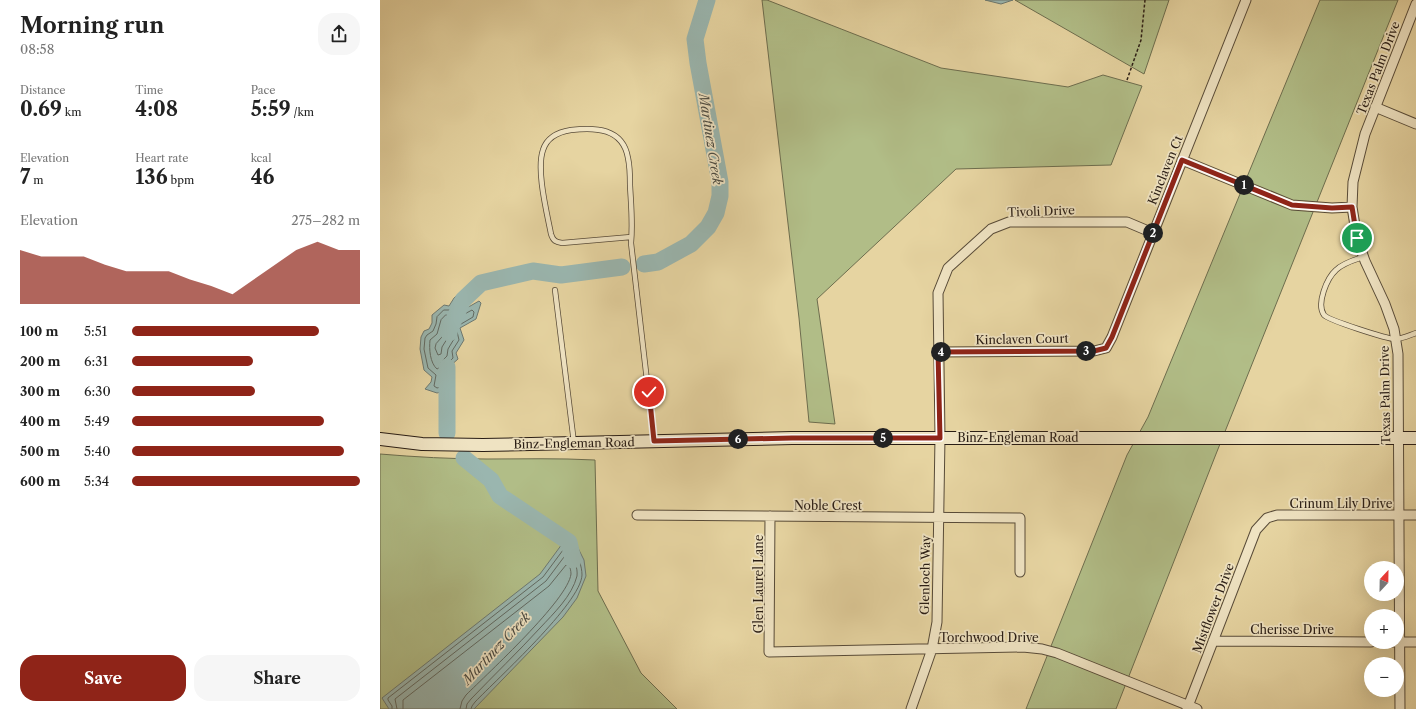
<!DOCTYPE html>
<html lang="en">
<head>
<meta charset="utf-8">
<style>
  :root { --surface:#fff; --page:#f6f6f6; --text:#222; --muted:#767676; --accent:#8f2418 }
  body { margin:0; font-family:"Libre Caslon Text",serif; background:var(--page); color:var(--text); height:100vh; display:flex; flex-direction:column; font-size:15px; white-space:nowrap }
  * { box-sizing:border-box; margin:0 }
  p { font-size:13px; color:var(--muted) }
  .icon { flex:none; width:22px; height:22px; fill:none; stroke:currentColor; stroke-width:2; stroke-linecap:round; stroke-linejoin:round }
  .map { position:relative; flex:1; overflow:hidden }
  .sheet { display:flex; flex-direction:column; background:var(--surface); width:380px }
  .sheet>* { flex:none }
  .needle { width:26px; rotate:22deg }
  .tools { position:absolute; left:984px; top:561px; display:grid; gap:8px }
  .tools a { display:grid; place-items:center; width:40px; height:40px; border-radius:50%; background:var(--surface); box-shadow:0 4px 16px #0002; font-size:20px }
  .pin { position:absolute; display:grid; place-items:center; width:34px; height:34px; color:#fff; margin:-17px; border:2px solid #fff; border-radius:50%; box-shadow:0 1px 4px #0007 }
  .km { position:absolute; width:20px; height:20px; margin:-10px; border-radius:50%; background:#222; color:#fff; font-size:11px; line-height:20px; text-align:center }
  .round { display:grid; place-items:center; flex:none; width:42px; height:42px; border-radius:16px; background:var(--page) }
  .summary { display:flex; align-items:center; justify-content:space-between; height:68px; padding:0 20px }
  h1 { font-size:22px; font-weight:700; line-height:30px }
  .metrics { display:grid; grid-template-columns:repeat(3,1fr); gap:6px; height:68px; padding:4px 20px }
  .metrics div { display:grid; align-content:center }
  .metrics b { font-size:20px; font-weight:700 }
  .metrics small { font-size:11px; font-weight:400 }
  .metrics p { font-size:11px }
  .chart { height:112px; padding:8px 20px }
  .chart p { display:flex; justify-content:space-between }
  .chart svg { width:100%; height:72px; margin-top:4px; fill:var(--accent); opacity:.7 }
  .primary-button { display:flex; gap:8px; margin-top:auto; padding:8px 20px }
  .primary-button a { flex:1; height:46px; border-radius:16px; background:var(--accent); color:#fff; font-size:16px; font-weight:700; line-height:46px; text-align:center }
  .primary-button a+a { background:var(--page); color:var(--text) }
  ul { padding:0 20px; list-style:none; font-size:13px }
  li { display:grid; grid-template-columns:64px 48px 1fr; align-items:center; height:30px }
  li i { height:10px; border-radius:5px; background:var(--accent) }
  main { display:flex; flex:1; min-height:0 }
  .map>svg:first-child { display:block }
</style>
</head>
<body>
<main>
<section class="sheet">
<div class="summary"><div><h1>Morning run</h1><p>08:58</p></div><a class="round"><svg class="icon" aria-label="share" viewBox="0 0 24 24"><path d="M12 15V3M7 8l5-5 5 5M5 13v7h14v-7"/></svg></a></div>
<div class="metrics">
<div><p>Distance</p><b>0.69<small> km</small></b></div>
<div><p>Time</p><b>4:08</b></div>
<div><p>Pace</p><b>5:59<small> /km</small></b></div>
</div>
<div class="metrics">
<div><p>Elevation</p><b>7<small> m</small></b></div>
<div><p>Heart rate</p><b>136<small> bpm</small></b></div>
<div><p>kcal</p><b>46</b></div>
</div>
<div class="chart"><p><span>Elevation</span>275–282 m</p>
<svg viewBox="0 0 160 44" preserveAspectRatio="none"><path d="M0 44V11L10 15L20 15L30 15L40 20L50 24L60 24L70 24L80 29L90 33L100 38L110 29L120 20L130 11L140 6L150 11L160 11V44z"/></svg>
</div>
<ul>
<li><b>100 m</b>5:51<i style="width:82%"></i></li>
<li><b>200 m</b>6:31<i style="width:53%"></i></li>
<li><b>300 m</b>6:30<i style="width:54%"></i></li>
<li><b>400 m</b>5:49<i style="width:84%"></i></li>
<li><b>500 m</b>5:40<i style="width:93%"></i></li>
<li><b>600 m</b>5:34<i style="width:100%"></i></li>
</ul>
<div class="primary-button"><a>Save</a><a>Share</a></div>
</section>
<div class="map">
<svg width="1036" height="709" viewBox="0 0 1036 709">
  <rect width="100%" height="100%" fill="#e6d4a1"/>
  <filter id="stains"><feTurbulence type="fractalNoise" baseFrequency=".005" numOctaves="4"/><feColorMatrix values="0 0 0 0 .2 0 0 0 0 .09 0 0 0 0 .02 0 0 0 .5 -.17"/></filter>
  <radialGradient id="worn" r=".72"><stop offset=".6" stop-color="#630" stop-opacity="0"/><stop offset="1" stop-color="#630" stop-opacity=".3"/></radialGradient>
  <path fill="#b1bd87" stroke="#6d6d4e" d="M382,0H387L561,68L688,87L723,75L762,86L731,165L576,169L437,299L455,424L429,422L419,318Z
    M635,0H789L764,74Z
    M940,0H1018L836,454L736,709H646L747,455L768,417Z
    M0,454C36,457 71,459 107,459C143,459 179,458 215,460L218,591L261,673L297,709H0Z"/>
  <path fill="#9ab6af" stroke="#6d7971" d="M605,0H633L621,4Z
    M85,288L74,304L78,313L99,301L101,303L96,319L80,328L84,340L76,353L78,359L69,367V390L57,393L45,389L51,382L52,377L44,370L40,349L41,337L44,331L49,329L52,323V315L64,305L69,306L74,298Z
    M185,540L197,546L204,560L206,576L197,598L183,617L94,709H9L2,698L160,574Z"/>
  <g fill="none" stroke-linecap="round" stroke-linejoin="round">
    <path stroke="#626a62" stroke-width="1" d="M64,310H72L75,315L79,317L92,310L94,312L93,317L76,327L79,340L72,351L73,358L65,366V386L57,388L54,386L56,375L48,368L44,349L45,338L47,335L53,331L56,324L57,317Z
      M66,315L69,316L73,321L71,329L74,339L68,349L67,356L61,362L59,368L57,369C50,363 49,349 50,340L57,334L61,320Z
      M65,334L67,339L62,347L61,354L58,355L55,348L56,344Z
      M12,709V706L8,700V698L163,577L186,546L193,549C198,556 202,566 202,575C201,603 117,679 95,702L92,706L91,709
      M17,709L15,699L166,581L187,553H190C194,559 198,568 197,576C192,596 174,613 160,628C138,652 114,675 91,699L87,704L86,709
      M23,709V700L169,586L186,565H189C190,567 191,571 191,574C188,600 108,673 86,695L82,701L80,709"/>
    <path stroke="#9ab6af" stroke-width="17" d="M264,264L278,262L311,244L328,227L336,213L340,196V182L318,63L315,39L327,0
      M69,333L70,328L83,300L101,283L153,271L181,275L242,267
      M67,433V367
      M84,458L111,480L120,496L189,542L193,560"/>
    <defs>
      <path id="lane" d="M251,237L182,243C176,242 173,241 171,234C167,213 156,170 163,150C167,137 178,132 191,130C215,127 243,128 248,158C250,167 250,176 250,185C251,205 253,223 251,243L274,441
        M983,257C974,260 963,263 956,270C947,278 936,304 944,315C948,320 1007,339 1015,339C1022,339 1030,335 1036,333
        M175,290L194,443"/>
      <path id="street" d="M995,107L1036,124
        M802,160L912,205L952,208L972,207
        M558,352L714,351L726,348L732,337L866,0
        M257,515L640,518V572
        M390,516L389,652L643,647L662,649L677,653L817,709
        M833,641L991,642
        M1008,642H1036
        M531,709L552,649L557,622L560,437L558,293L568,268L611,229L629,222H747L773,233
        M807,709L876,530L887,518L897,515H1036
        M1020,709L1018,354L1014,329L1005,304L985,261L977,238L972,207L973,182L985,134L1036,4"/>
      <path id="secondary" d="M0,439L42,444L103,445L412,438H1036"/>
    </defs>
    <use href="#lane" stroke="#584b38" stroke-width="6"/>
    <use href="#street" stroke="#584b38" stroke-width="11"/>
    <use href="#secondary" stroke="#291d15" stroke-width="14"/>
    <path stroke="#291d15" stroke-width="1.5" stroke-dasharray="3 2" stroke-linecap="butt" d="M747,80L761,40L765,0"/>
    <use href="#lane" stroke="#efe3c2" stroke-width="4.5"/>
    <use href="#street" stroke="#efe3c2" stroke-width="9"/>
    <use href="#secondary" stroke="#efe3c2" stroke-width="12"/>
  </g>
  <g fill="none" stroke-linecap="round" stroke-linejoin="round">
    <defs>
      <path id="route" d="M269,392L274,441L412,438H560L558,352L714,351L726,348L732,337L802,160L912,205L952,208L972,207L977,238"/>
    </defs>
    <use href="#route" stroke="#fff" stroke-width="8"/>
    <use href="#route" stroke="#8f2418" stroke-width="5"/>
  </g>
  <g text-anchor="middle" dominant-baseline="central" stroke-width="3.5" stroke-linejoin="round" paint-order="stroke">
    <g font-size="12" fill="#291d15" stroke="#efe3c2">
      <text transform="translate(998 68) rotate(-69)">Texas Palm Drive</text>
      <text transform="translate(785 170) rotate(-68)">Kinclaven Ct</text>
      <text transform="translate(661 211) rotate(-2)">Tivoli Drive</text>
      <text transform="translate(642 339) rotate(-1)">Kinclaven Court</text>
      <text transform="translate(1005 395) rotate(-91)">Texas Palm Drive</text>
      <text x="638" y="437">Binz-Engleman Road</text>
      <text transform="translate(194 443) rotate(-1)">Binz-Engleman Road</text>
      <text x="961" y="503">Crinum Lily Drive</text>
      <text x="448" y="505">Noble Crest</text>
      <text transform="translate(545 575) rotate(-89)">Glenloch Way</text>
      <text transform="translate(378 584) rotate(-90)">Glen Laurel Lane</text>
      <text transform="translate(833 608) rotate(-69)">Mistflower Drive</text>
      <text x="912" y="629">Cherisse Drive</text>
      <text x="609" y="637">Torchwood Drive</text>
    </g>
    <g font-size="13" font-style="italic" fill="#4b4b43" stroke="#efe3c2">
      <text transform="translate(331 139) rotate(81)">Martinez Creek</text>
      <text transform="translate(116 648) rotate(-47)">Martinez Creek</text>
    </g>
  </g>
  <rect width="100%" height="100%" filter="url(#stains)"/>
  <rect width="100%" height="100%" fill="url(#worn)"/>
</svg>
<div class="tools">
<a><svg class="needle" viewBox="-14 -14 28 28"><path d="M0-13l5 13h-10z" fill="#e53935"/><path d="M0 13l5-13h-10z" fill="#767676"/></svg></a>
<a>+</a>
<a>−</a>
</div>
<div class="pin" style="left:977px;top:238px;background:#1e9e55"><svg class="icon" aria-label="arrive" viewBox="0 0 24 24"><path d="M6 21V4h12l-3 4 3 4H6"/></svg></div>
<div class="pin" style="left:269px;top:392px;background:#d93025"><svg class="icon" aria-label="check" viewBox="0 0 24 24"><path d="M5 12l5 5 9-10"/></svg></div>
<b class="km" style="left:864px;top:185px">1</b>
<b class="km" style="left:773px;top:233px">2</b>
<b class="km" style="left:706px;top:351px">3</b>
<b class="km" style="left:561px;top:352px">4</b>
<b class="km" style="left:503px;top:438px">5</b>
<b class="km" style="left:358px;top:439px">6</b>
</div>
</main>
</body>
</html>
